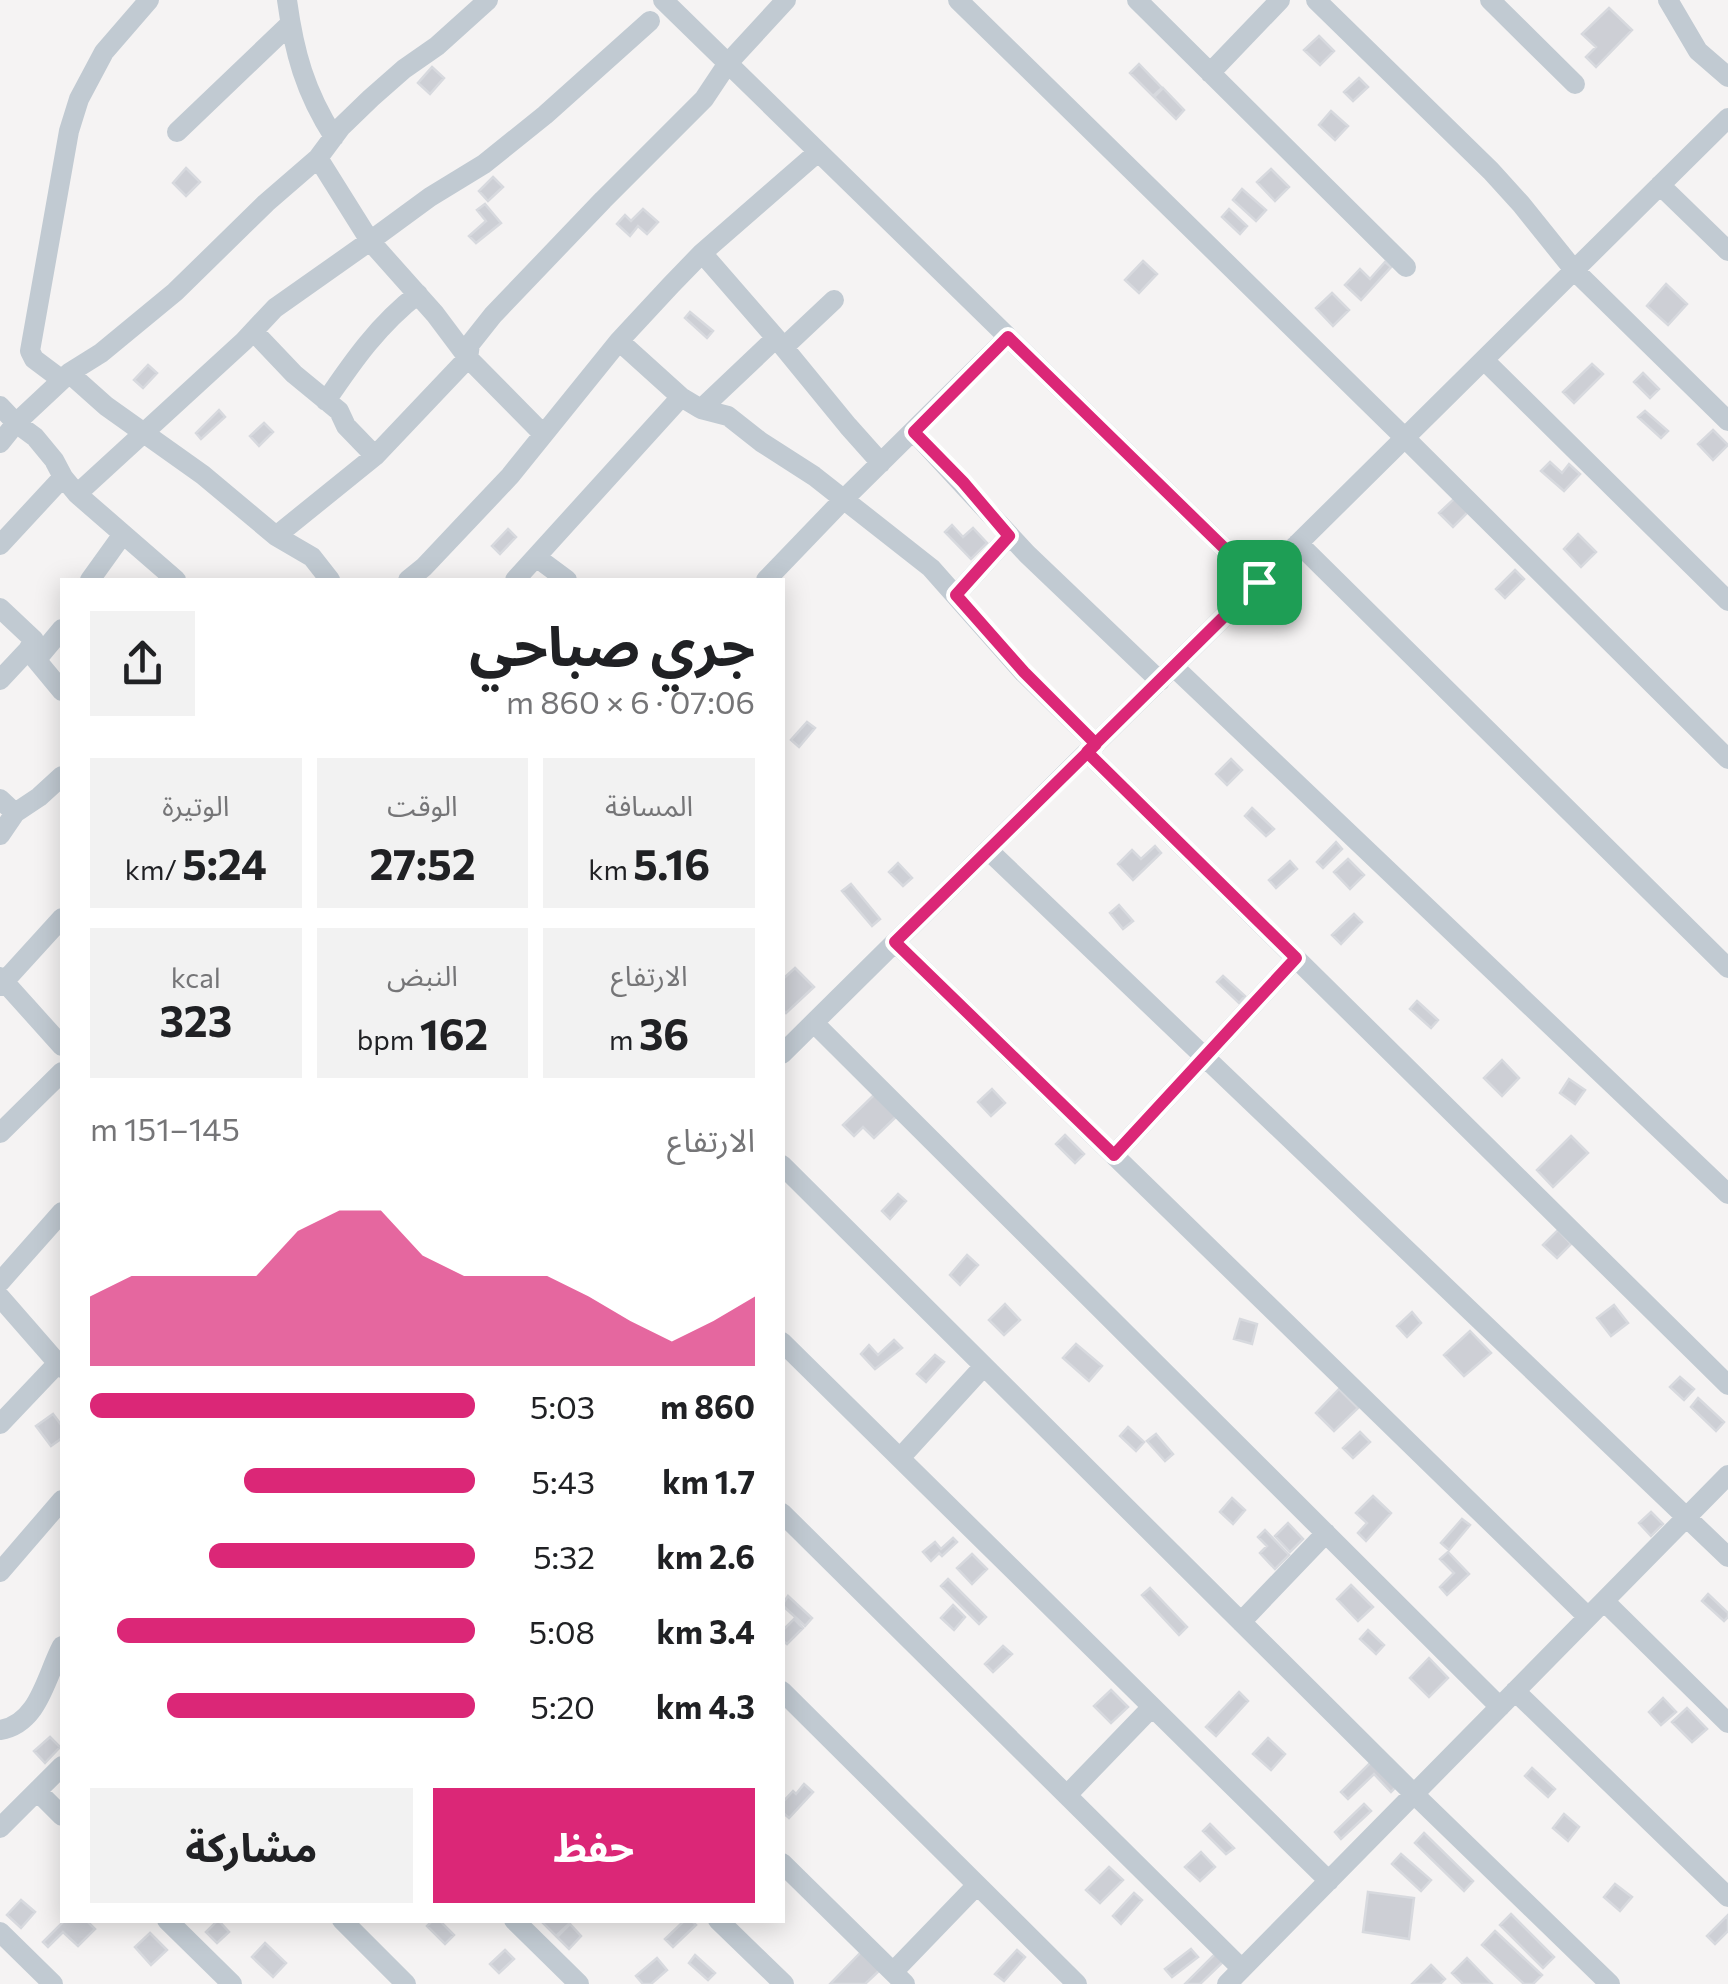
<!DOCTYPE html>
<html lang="ar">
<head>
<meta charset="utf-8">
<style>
  :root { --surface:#fff; --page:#f2f2f2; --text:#202124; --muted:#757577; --accent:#db2777 }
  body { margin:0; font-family:Commissioner,"Noto Sans Arabic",sans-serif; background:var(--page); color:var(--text); direction:rtl; height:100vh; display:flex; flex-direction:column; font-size:38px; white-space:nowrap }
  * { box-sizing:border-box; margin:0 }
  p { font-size:32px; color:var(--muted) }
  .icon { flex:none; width:55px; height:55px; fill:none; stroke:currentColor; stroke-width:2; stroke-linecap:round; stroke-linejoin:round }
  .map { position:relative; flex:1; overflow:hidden; direction:ltr }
  .drawer { position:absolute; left:60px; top:578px; width:725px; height:1345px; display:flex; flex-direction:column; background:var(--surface); border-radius:0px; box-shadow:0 5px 25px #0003; direction:rtl }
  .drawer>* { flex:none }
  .pin { position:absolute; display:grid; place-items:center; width:85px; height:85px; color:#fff; margin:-42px; border-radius:20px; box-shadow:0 5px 15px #0006 }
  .round { display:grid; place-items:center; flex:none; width:105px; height:105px; border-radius:0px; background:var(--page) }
  .headline { display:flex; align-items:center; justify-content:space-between; height:170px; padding:0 30px }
  h1 { font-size:55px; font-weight:700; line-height:75px }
  .metrics { display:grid; grid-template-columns:repeat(3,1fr); gap:15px; height:170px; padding:10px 30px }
  .metrics div { display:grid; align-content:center; border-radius:0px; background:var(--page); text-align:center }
  .metrics b { font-size:42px; font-weight:700 }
  .metrics small { font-size:28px; font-weight:400 }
  .metrics p { font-size:28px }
  .chart { height:280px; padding:20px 30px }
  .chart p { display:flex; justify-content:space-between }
  .chart svg { width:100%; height:180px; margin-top:10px; fill:var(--accent); opacity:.7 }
  .cta { display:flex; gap:20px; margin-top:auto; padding:20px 30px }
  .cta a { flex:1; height:115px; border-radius:0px; background:var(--accent); color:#fff; font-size:40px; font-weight:700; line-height:115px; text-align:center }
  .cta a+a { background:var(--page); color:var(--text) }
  ul { padding:0 30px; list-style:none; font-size:32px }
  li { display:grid; grid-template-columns:160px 120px 1fr; align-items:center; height:75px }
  li i { height:25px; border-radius:12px; background:var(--accent) }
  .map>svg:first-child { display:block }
</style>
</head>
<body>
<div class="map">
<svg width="1728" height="1984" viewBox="0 0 1728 1984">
  <rect width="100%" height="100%" fill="#f5f3f3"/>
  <path fill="#cdcfd5" stroke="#d7d9de" stroke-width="2.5" d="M1609,8L1632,30L1596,67L1586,57L1596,47L1582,34Z
    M1319,36L1334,51L1320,65L1304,50Z
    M1139,64L1162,88L1153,96L1130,73Z
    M432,67L444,78L430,94L418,83Z
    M1359,78L1368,87L1353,101L1344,92Z
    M1163,88L1184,110L1176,119L1154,97Z
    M1331,111L1348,126L1335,140L1319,125Z
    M186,168L200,182L186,196L173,183Z
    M1271,169L1289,187L1275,201L1257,182Z
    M493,177L503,187L488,201L479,191Z
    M1242,189L1266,210L1256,221L1233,200Z
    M485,204L501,223L476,243L469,236L486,221L477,210Z
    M643,209L658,222L647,234L638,226L630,236L617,224L625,215L631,221Z
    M1229,209L1247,226L1240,234L1222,217Z
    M1143,261L1157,274L1139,293L1125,280Z
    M1385,262L1391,267L1361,300L1345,285L1360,269L1370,279Z
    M1666,284L1687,304L1668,325L1647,306Z
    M1332,293L1349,310L1333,326L1316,308Z
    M690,312L713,331L707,338L685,318Z
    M1592,364L1603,374L1574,403L1563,392Z
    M148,365L157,373L143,388L134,380Z
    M1643,373L1659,389L1650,398L1634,382Z
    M219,410L225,417L201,439L196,433Z
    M1645,411L1668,431L1661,438L1638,417Z
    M264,423L273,432L259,446L250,436Z
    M1713,430L1728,445L1713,460L1698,444Z
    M1550,462L1562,473L1569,464L1580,474L1564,491L1541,471Z
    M1455,498L1468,512L1453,527L1439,513Z
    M952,525L963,537L973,528L987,543L971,559L945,532Z
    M508,529L516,537L500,554L492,546Z
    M1578,534L1596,552L1581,567L1564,549Z
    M1515,570L1524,579L1505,598L1496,589Z
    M807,722L815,728L799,747L791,740Z
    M1231,759L1242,770L1227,785L1216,774Z
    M1252,808L1274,829L1266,836L1245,816Z
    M1336,842L1342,849L1323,868L1317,862Z
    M1155,846L1161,853L1133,880L1118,864L1132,850L1141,859Z
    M1348,859L1364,875L1350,889L1334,872Z
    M1290,861L1297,869L1276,888L1269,880Z
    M898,863L912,878L903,886L889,872Z
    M851,884L880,919L872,926L842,891Z
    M1119,905L1133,921L1123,929L1110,913Z
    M1354,914L1362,922L1341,944L1332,935Z
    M795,968L814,987L786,1013L782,1009V977L784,978Z
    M1223,976L1245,996L1239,1003L1217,982Z
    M1417,1001L1438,1020L1431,1028L1410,1009Z
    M1502,1060L1519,1078L1502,1096L1484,1078Z
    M1569,1079L1585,1090L1575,1104L1560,1093Z
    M992,1089L1005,1103L991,1116L978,1102Z
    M877,1092L899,1114L874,1138L863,1127L854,1136L843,1125Z
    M1065,1135L1084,1154L1075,1163L1056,1144Z
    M1571,1136L1588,1153L1553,1187L1537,1170Z
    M898,1194L906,1201L890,1219L882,1211Z
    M1558,1230L1571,1244L1557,1258L1543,1245Z
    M967,1255L978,1265L960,1285L950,1275Z
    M1005,1304L1020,1320L1004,1335L989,1320Z
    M1614,1305L1628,1323L1611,1336L1597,1318Z
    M1412,1312L1421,1323L1407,1337L1397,1326Z
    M1240,1319L1257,1324L1252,1344L1234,1339Z
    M1470,1331L1491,1353L1464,1376L1444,1355Z
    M894,1340L902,1348L875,1369L861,1354L869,1345L878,1355Z
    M1076,1344L1102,1366L1089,1381L1063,1358Z
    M935,1355L944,1362L926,1382L917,1374Z
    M1680,1377L1694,1389L1684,1400L1670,1387Z
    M1339,1389L1358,1408L1334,1431L1316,1413Z
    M1698,1398L1724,1422L1716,1431L1691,1407Z
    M53,1414L62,1426V1438L51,1446L36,1426Z
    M1128,1427L1144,1442L1136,1451L1120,1436Z
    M1360,1432L1370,1442L1353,1458L1343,1448Z
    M1156,1434L1173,1454L1165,1461L1147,1441Z
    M1373,1496L1391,1513L1366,1541L1358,1533L1367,1523L1356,1513Z
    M1232,1498L1245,1510L1233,1524L1220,1512Z
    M1651,1512L1663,1524L1651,1536L1639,1523Z
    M1462,1519L1470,1525L1449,1550L1441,1543Z
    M1288,1523L1303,1539L1290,1552L1275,1536Z
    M1265,1530L1289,1555L1275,1569L1260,1553L1267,1546L1258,1537Z
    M953,1538L957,1542L942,1556L939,1553L931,1561L923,1552L935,1542L941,1549Z
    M1448,1552L1469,1574L1447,1595L1440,1587L1454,1573L1440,1559Z
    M972,1554L987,1569L972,1584L957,1568Z
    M948,1579L986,1617L979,1624L941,1586Z
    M1351,1585L1373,1607L1358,1621L1337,1599Z
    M1150,1588L1187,1627L1179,1635L1142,1595Z
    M1708,1594L1728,1613V1617L1724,1621L1702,1601Z
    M788,1596L812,1618L805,1626L782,1605Z
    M953,1605L965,1617L954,1630L941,1618Z
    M794,1619L803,1628L787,1644L782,1640V1631Z
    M1368,1630L1384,1645L1376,1654L1360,1639Z
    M1003,1646L1012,1654L993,1672L985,1664Z
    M1429,1658L1448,1678L1429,1697L1410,1678Z
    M1111,1690L1128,1707L1111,1723L1094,1706Z
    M1239,1692L1248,1701L1216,1736L1206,1727Z
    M1663,1698L1676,1712L1661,1725L1649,1712Z
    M1687,1708L1707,1729L1692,1742L1672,1722Z
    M50,1737L60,1747L45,1763L34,1751Z
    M1268,1738L1285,1754L1271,1770L1253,1754Z
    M1374,1759L1399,1784L1391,1792L1374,1774L1348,1799L1341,1792Z
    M1532,1768L1555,1789L1548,1797L1525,1776Z
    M804,1784L813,1792L789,1818L782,1812V1803L793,1791L796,1794Z
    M1364,1804L1371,1811L1341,1839L1335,1832Z
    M1564,1814L1579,1827L1568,1841L1553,1828Z
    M1210,1824L1234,1848L1226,1854L1203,1831Z
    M1424,1833L1473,1881L1464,1891L1415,1843Z
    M1201,1852L1215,1867L1200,1881L1185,1867Z
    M1401,1854L1431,1880L1421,1891L1392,1864Z
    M1109,1867L1123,1880L1100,1903L1086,1890Z
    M1615,1884L1632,1897L1620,1911L1604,1897Z
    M1368,1892L1414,1898L1409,1939L1363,1932Z
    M1134,1893L1142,1900L1121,1924L1113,1916Z
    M21,1900L35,1912L21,1928L7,1915Z
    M1511,1914L1554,1957L1543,1968L1500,1925Z
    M1728,1915V1931L1715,1944L1707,1936Z
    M65,1920H86L95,1929L78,1946L63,1932L48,1947L43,1942Z
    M218,1920L229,1932L217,1943L206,1932Z
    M433,1920H439L454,1935L445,1944L427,1926Z
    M540,1920H567L570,1923L556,1936Z
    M685,1920H691L696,1925L673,1947L665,1939Z
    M570,1924L581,1936L569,1949L557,1937Z
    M1495,1931L1542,1975L1533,1984H1524L1482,1945Z
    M150,1933L167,1950L151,1965L135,1947Z
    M265,1943L286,1963L273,1977L252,1957Z
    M1191,1949L1198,1957L1172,1977L1165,1969Z
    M505,1950L514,1959L499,1973L490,1964Z
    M1017,1950L1025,1957L1004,1981L995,1974Z
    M862,1951L880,1970L865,1984H830Z
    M1216,1953L1224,1961L1200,1984H1185Z
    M695,1955L715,1973L708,1980L689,1963Z
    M657,1958L667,1970L651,1984H643L636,1976Z
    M1467,1958L1492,1984H1463L1452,1973Z
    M1431,1965L1445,1979L1440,1984H1412Z"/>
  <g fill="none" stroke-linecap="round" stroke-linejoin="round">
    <path stroke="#c1cad2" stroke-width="20" d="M287,0C294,52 305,92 334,137
      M663,0L1259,582
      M958,0L1405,438L1728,759
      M1137,0L1406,267
      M1316,0L1491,171L1521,204L1574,270L1728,421
      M1490,0L1575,84
      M1668,0L1698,51L1728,77
      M1210,73L1280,0
      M177,132L290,24
      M318,158L370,241L430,197L484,164L545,115L650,21
      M1660,185L1728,251
      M702,253L776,338L848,426L881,463
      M254,332L294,374L339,411L346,426L375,456
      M619,341L681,397
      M784,347L834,300
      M1484,360L1728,601
      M69,373L101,353L175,292L266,203L318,158L341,127L371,98L404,69L437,46L488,0
      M62,380L69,373L106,406L203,475L276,536L312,557L330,580
      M326,401C353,361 379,324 418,294
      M0,406L16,423L35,437L54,460L63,477L77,494L176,580
      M701,409L728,416L761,442L814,476L931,568L1024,673L1096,744
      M914,432L1027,554L1160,681
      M0,443L16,423L62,380L34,359L30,351L69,131L79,99L104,52L149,0
      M77,494L244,341L275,308L370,241L435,314L468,358L543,434
      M276,536L375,456L468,358L470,344L493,315L603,200L704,99L728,63L786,0
      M1298,543L1728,968
      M0,545L63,477
      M536,557L567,580
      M90,580L123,534
      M408,580L424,567L510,476L619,341L671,285L702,253L818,152
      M515,580L681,397L701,409L776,338
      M766,580L842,501L1008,337
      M956,595L1009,536
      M0,608L34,640L28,650L0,680
      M28,650L62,691
      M37,659L62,629
      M1174,667L1728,1194
      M1087,752L1728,1385
      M0,799L15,813
      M0,835L15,813L39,797L62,776
      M988,850L1728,1557
      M895,942L1588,1617
      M0,977L62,1046
      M0,986L62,918
      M814,1023L1500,1707
      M782,1054L1728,118
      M0,1133L62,1072
      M1114,1155L1296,958
      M782,1165L1414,1794L1610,1984
      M0,1282L62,1212
      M0,1297L62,1368
      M782,1342L1329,1881
      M0,1424L58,1363
      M900,1458L984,1366
      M782,1513L1242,1969
      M0,1572L62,1500
      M1604,1601L1728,1723
      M1241,1622L1326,1533
      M782,1691L1077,1984
      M1515,1691L1728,1897
      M0,1730C39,1724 46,1676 62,1646
      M37,1791L62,1816
      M1067,1795L1152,1707
      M0,1828L62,1766
      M782,1863L905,1984
      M167,1920L232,1984
      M342,1920L406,1984
      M514,1920L579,1984
      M718,1920L784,1984
      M0,1932L53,1984
      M893,1972L977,1885
      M1227,1984L1728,1475"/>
  </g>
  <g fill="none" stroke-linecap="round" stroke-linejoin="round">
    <defs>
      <path id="route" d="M1259,582L1087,752L1296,958L1114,1155L895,942L1096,744L1024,672L956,595L1009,536L963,482L914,432L1008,337L1259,582"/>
    </defs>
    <use href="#route" stroke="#fff" stroke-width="20"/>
    <use href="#route" stroke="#db2777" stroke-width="12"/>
  </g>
</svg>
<div class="pin" style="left:1259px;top:582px;background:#1e9e55"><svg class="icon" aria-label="arrive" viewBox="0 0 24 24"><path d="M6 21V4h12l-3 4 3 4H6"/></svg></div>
<section class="drawer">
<div class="headline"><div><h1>جري صباحي</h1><p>07:06 · 6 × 860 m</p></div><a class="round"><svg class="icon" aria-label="share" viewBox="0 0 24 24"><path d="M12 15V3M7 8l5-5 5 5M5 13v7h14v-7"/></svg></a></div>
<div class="metrics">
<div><p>المسافة</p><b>5.16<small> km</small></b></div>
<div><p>الوقت</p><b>27:52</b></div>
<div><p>الوتيرة</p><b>5:24<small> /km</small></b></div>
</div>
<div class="metrics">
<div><p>الارتفاع</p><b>36<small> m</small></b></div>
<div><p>النبض</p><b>162<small> bpm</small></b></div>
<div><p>kcal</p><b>323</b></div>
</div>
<div class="chart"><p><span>الارتفاع</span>145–151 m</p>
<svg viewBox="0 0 160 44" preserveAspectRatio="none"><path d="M0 44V27L10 22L20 22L30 22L40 22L50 11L60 6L70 6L80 17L90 22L100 22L110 22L120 27L130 33L140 38L150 33L160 27V44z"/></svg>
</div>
<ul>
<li><b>860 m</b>5:03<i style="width:100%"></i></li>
<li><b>1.7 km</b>5:43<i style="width:60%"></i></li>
<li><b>2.6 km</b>5:32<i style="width:69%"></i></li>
<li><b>3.4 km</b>5:08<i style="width:93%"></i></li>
<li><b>4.3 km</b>5:20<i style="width:80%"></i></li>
</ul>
<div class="cta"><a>حفظ</a><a>مشاركة</a></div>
</section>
</div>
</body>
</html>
